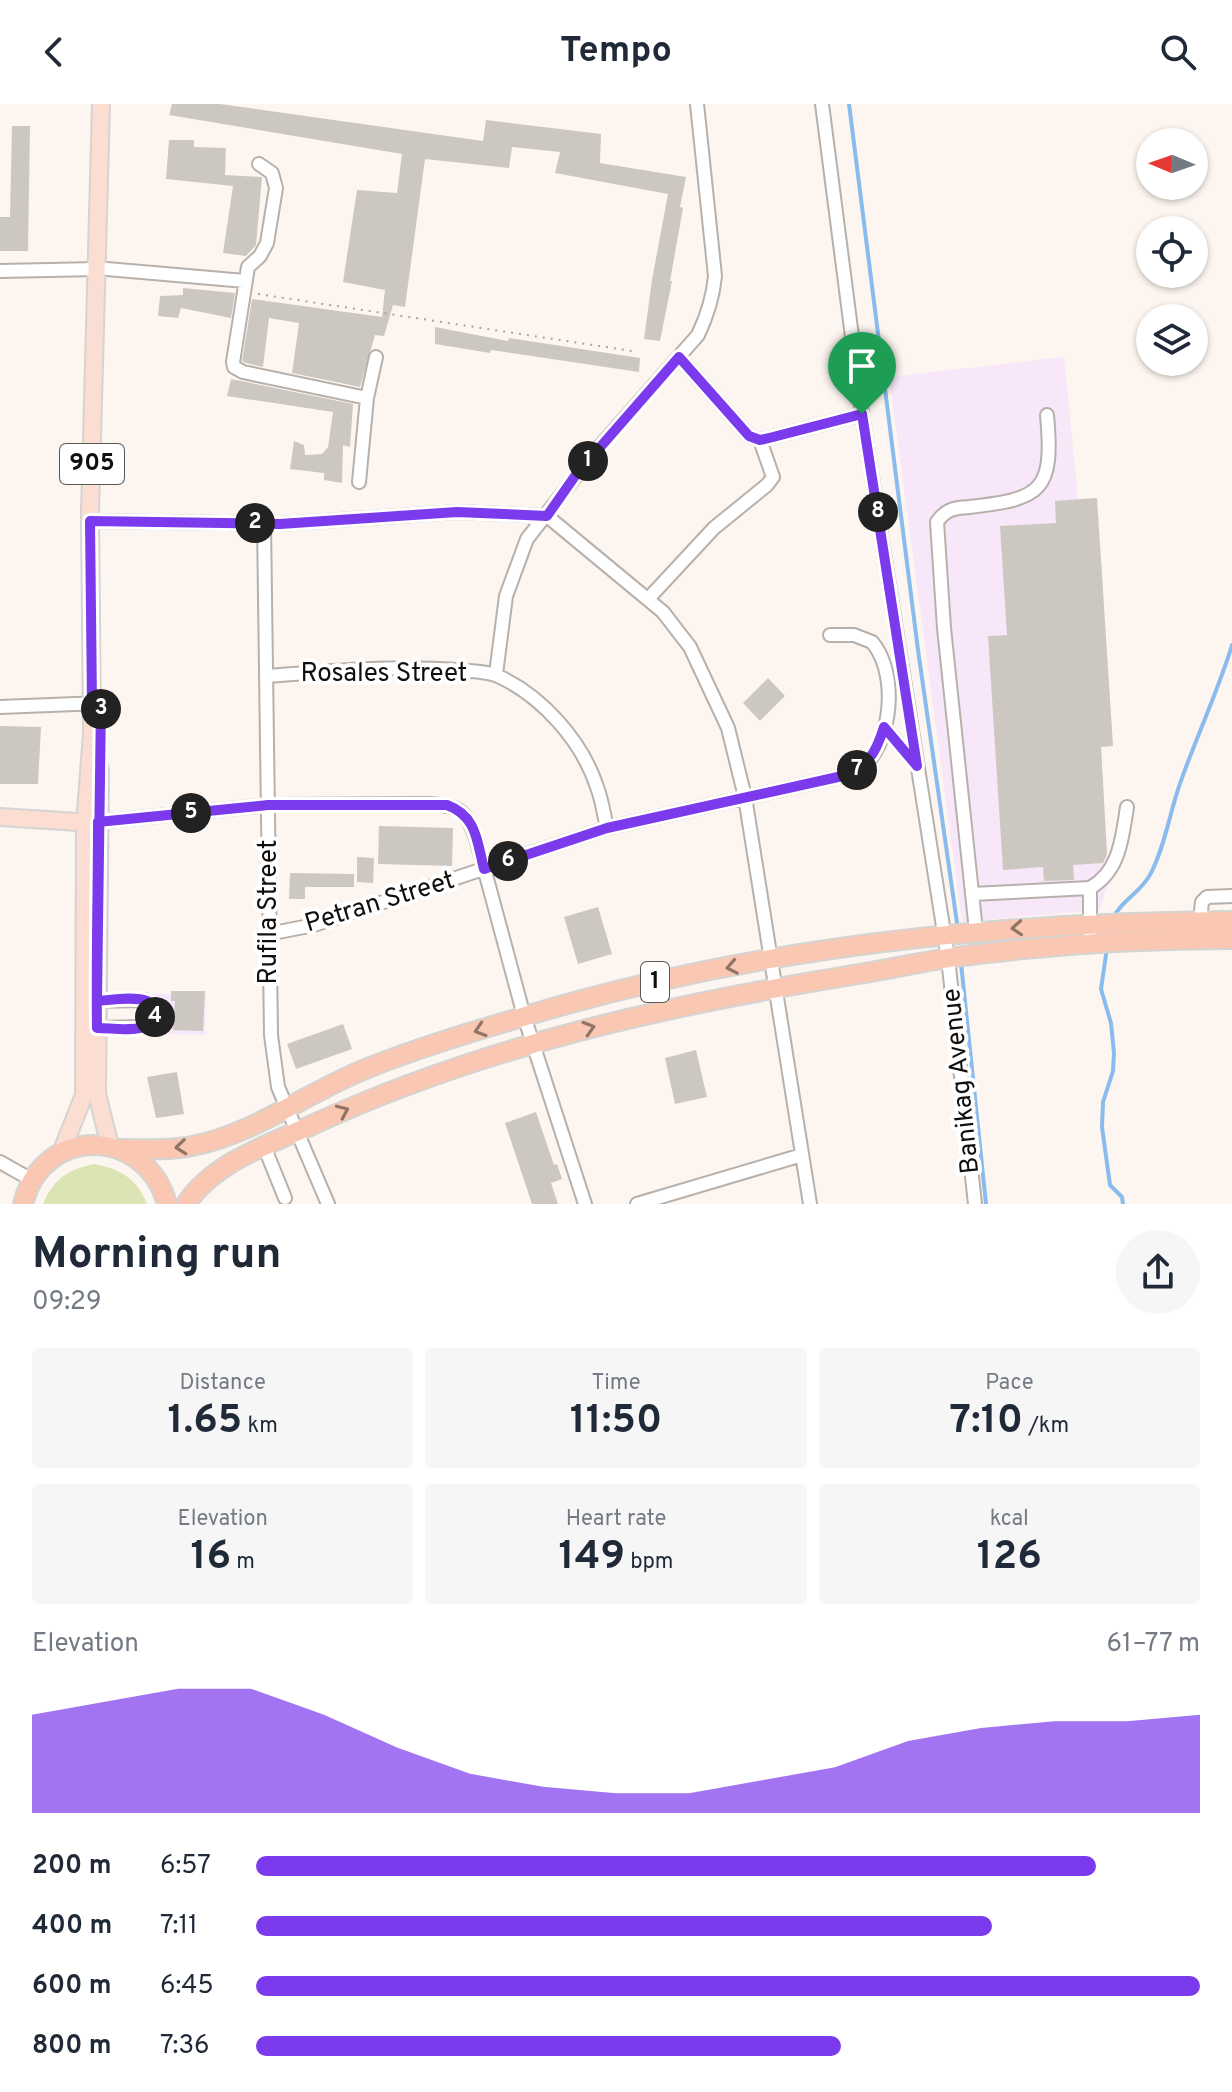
<!DOCTYPE html>
<html lang="en">
<head>
<meta charset="utf-8">
<style>
  :root { --surface:#fff; --page:#f6f6f7; --text:#1f2937; --muted:#747a83; --accent:#7c3aed }
  body { margin:0; font-family:Overpass,sans-serif; background:var(--page); color:var(--text); height:100vh; display:flex; flex-direction:column; font-size:30px; white-space:nowrap }
  * { box-sizing:border-box; margin:0 }
  p { font-size:26px; color:var(--muted) }
  .icon { flex:none; width:44px; height:44px; fill:none; stroke:currentColor; stroke-width:2; stroke-linecap:round; stroke-linejoin:round }
  .map { position:relative; height:1100px; overflow:hidden }
  .side { display:flex; flex-direction:column; background:var(--surface); flex:1 }
  .side>* { flex:none }
  .needle { width:52px; rotate:272deg }
  .tools { position:absolute; left:1136px; top:24px; display:grid; gap:16px }
  .tools a { display:grid; place-items:center; width:72px; height:72px; border-radius:50%; background:var(--surface); box-shadow:0 2px 6px #0004; font-size:40px }
  .pin { position:absolute; display:grid; place-items:center; width:68px; height:68px; color:#fff; margin:-82px -34px; border-radius:50% 50% 50% 0; rotate:-45deg; box-shadow:0 0 8px #0007 }
  .pin .icon { rotate:45deg }
  .km { position:absolute; width:40px; height:40px; margin:-20px; border-radius:50%; background:#222; color:#fff; font-size:22px; line-height:40px; text-align:center }
  .round { display:grid; place-items:center; flex:none; width:84px; height:84px; border-radius:42px; background:var(--page) }
  .overview { display:flex; align-items:center; justify-content:space-between; height:136px; padding:0 32px }
  h1 { font-size:44px; font-weight:700; line-height:60px }
  .stats { display:grid; grid-template-columns:repeat(3,1fr); gap:12px; height:136px; padding:8px 32px }
  .stats div { display:grid; align-content:center; border-radius:8px; background:var(--page); text-align:center }
  .stats b { font-size:40px; font-weight:700 }
  .stats small { font-size:22px; font-weight:400 }
  .stats p { font-size:22px }
  .chart { height:224px; padding:16px 32px }
  .chart p { display:flex; justify-content:space-between }
  .chart svg { width:100%; height:144px; margin-top:8px; fill:var(--accent); opacity:.7 }
  ul { padding:0 32px; list-style:none; font-size:26px }
  li { display:grid; grid-template-columns:128px 96px 1fr; align-items:center; height:60px }
  li i { height:20px; border-radius:10px; background:var(--accent) }
  header { display:flex; justify-content:space-between; align-items:center; height:104px; padding:0 32px; background:var(--surface); font-size:36px; font-weight:700 }
  .map>svg:first-child { display:block }
</style>
</head>
<body>
<header><svg class="icon" aria-label="back" viewBox="0 0 24 24"><path d="M15 5l-7 7 7 7"/></svg>Tempo<svg class="icon" aria-label="search" viewBox="0 0 24 24"><circle cx="10" cy="10" r="6"/><path d="M15 15l6 6"/></svg></header>
<div class="map">
<svg width="1232" height="1100" viewBox="0 0 1232 1100">
  <rect width="100%" height="100%" fill="#fdf6f0"/>
  <path fill="#f8e7f9" d="M1064,253L1078,395L1097,394L1113,642L1101,643L1109,778L1099,806L962,818L889,273Z
    M141,889L206,891L205,931L139,929Z"/>
  <path fill="#dbe4b2" d="M94,1060C121,1065 137,1075 147,1100H43C53,1075 69,1065 94,1060Z"/>
  <g fill="none" stroke-linecap="round" stroke-linejoin="round">
    <path stroke="#89bbed" stroke-width="4" d="M849,0L918,546L958,826
      M1112,816C1120,797 1142,788 1151,769C1166,740 1170,705 1182,674C1198,629 1218,587 1232,541
      M1107,844L1101,885L1111,919L1114,949L1113,967L1103,998L1102,1023L1110,1081L1122,1093L1123,1100
      M961,859L986,1100"/>
  </g>
  <path fill="#cdc7c1" d="M172,0H220L483,37L486,16L601,30L600,59L686,73L680,103L683,104L670,177H672L660,237L644,235L652,176L668,90L555,69L560,48L512,43L509,64L425,55L405,203L393,201L384,232L375,231L360,283L292,269L299,219L269,214L263,263L246,259L242,257L252,195L382,213L385,186L343,178L357,86L397,89L402,50L169,11Z
    M12,22H30L28,147H0V113H10Z
    M169,36H194V43L226,44L225,71L262,73L256,141L246,152L223,149L233,82L166,75Z
    M183,184L235,189L231,214L181,204L178,214L158,212L160,192L183,191Z
    M435,223L508,237L509,234L640,254L639,268L491,246L490,249L435,240Z
    M231,275L353,300L350,343L343,341L342,379L324,376V369L290,365L294,337L304,341L305,351L322,350L328,343L333,308L227,292Z
    M1097,394L1113,642L1101,643L1107,750L1103,759L1073,761L1074,776L1044,777L1043,763L1003,766L988,532L1007,531L1000,422L1056,419L1055,397Z
    M768,574L785,592L760,617L743,599Z
    M0,622L41,623L38,680H0Z
    M379,722L453,724L452,762L378,760Z
    M357,753L374,754L373,779L357,778Z
    M290,769L354,770V783H305V795H289Z
    M598,803L612,850L578,860L564,813Z
    M171,887H205L203,927L173,926L175,897H171Z
    M343,920L352,945L296,965L287,940Z
    M696,946L707,993L675,1000L665,954Z
    M177,968L184,1010L156,1014L147,973Z
    M536,1008L554,1061L557,1060L562,1075L551,1079L558,1100H532L505,1019Z"/>
  <g fill="none" stroke-linecap="round" stroke-linejoin="round">
    <defs>
      <path id="minor" d="M822,0L862,310L948,854L975,1100
        M259,60L272,69L276,84L267,139L260,152L248,163L233,258L234,263L243,268L367,294
        M107,165L245,177
        M0,167L98,165
        M679,253L749,332L760,336L773,333L862,310
        M359,378L367,294L376,253
        M90,417L280,420L457,408L547,412L663,508L690,543L728,624L745,693L810,1100
        M264,419L271,931L278,983L328,1100
        M648,495L714,424L767,381L773,373L760,336
        M496,570L506,492L527,435L594,349L698,231C707,212 713,194 715,172L697,0
        M267,572C330,567 393,561 456,566C469,567 486,567 498,572C542,592 582,637 597,683C602,696 604,711 607,724
        M0,603L101,599
        M884,623L916,660
        M98,718L269,701L427,700C457,701 466,705 476,734L524,912L585,1100
        M1090,784V828
        M972,790L1090,784C1120,767 1122,734 1127,703
        M1199,824L1202,798L1207,793L1232,792
        M976,827L944,524L937,418C946,405 954,404 969,403C1042,395 1054,387 1047,311
        M268,830L314,821L607,724L838,673C851,668 862,664 871,654C893,625 896,566 872,538L854,531H830
        M92,897L145,896C155,901 157,909 152,918L144,923L97,924
        M264,1042L285,1094
        M0,1058L32,1076
        M637,1100L802,1051"/>
      <path id="major" d="M100,665L97,990L110,1042
        M0,713L94,719
        M61,1049L84,991L85,720L92,630L90,408L101,0"/>
      <path id="highway" d="M120,1045C144,1045 169,1047 192,1042C255,1030 309,987 368,964C420,943 475,927 529,911C756,843 995,818 1232,817
        M23,1100C42,1021 146,1022 167,1100
        M186,1100C214,1058 268,1041 312,1021C483,942 668,901 853,871C885,866 916,859 948,854C1042,841 1138,835 1232,835"/>
    </defs>
    <use href="#minor" stroke="#b7b0ab" stroke-width="16"/>
    <use href="#major" stroke="#d4d4d3" stroke-width="20"/>
    <use href="#highway" stroke="#d4d4d3" stroke-width="22"/>
    <path stroke="#a9a49f" stroke-width="2" stroke-dasharray="2 6" stroke-linecap="butt" d="M258,190L632,247"/>
    <use href="#minor" stroke="#fff" stroke-width="12"/>
    <use href="#major" stroke="#fcddd1" stroke-width="16"/>
    <use href="#highway" stroke="#fac7b2" stroke-width="18"/>
  </g>
  <defs><path id="oneway-chevron" d="M-2-3.5L2.5 0L-2 3.5" fill="none" stroke-width="1.6" stroke-linecap="round" stroke-linejoin="round" transform="scale(2)"/></defs>
  <g stroke="#917468">
    <use href="#oneway-chevron" transform="translate(1017 824) rotate(176)"/>
    <use href="#oneway-chevron" transform="translate(732 863) rotate(169)"/>
    <use href="#oneway-chevron" transform="translate(589 924) rotate(-17)"/>
    <use href="#oneway-chevron" transform="translate(480 926) rotate(162)"/>
    <use href="#oneway-chevron" transform="translate(343 1007) rotate(-24)"/>
    <use href="#oneway-chevron" transform="translate(181 1043) rotate(174)"/>
  </g>
  <g fill="none" stroke-linecap="round" stroke-linejoin="round">
    <defs>
      <path id="route" d="M862,310L773,333L760,336L749,332L679,253L575,372L547,412L457,408L280,420L90,417L92,600L101,599L97,897C111,896 134,892 147,897C157,902 158,917 147,922C134,928 111,924 97,924C96,855 98,787 98,718L268,701H447C477,712 477,738 484,765L607,724L838,673C868,662 875,652 884,623L917,662L862,310"/>
    </defs>
    <use href="#route" stroke="#fff" stroke-width="16"/>
    <use href="#route" stroke="#7c3aed" stroke-width="10"/>
  </g>
  <g text-anchor="middle" dominant-baseline="central" stroke-width="8" stroke-linejoin="round" paint-order="stroke">
    <g fill="#fff" stroke="#585756" stroke-width="2">
      <rect x="60" y="340" width="64" height="40" rx="6"/>
      <rect x="641" y="858" width="28" height="40" rx="6"/>
    </g>
    <g font-size="24" font-weight="bold" fill="#110f0d">
      <text x="92" y="360">905</text>
      <text x="655" y="878">1</text>
    </g>
    <g font-size="26" fill="#110f0d" stroke="#fff">
      <text x="384" y="570">Rosales Street</text>
      <text transform="translate(380 799) rotate(-17)">Petran Street</text>
      <text transform="translate(269 808) rotate(-90)">Rufila Street</text>
      <text transform="translate(962 977) rotate(-96)">Banikag Avenue</text>
    </g>
  </g>
</svg>
<div class="tools">
<a><svg class="needle" viewBox="-14 -14 28 28"><path d="M0-13l5 13h-10z" fill="#e53935"/><path d="M0 13l5-13h-10z" fill="#747a83"/></svg></a>
<a><svg class="icon" aria-label="locate" viewBox="0 0 24 24"><circle cx="12" cy="12" r="6"/><path d="M12 2v4M12 18v4M2 12h4M18 12h4"/></svg></a>
<a><svg class="icon" aria-label="layers" viewBox="0 0 24 24"><path d="M12 4l9 5-9 5-9-5zM3 14l9 5 9-5"/></svg></a>
</div>
<div class="pin" style="left:862px;top:310px;background:#1e9e55"><svg class="icon" aria-label="arrive" viewBox="0 0 24 24"><path d="M6 21V4h12l-3 4 3 4H6"/></svg></div>
<b class="km" style="left:588px;top:357px">1</b>
<b class="km" style="left:255px;top:419px">2</b>
<b class="km" style="left:101px;top:605px">3</b>
<b class="km" style="left:155px;top:913px">4</b>
<b class="km" style="left:191px;top:709px">5</b>
<b class="km" style="left:508px;top:757px">6</b>
<b class="km" style="left:857px;top:666px">7</b>
<b class="km" style="left:878px;top:408px">8</b>
</div>
<section class="side">
<div class="overview"><div><h1>Morning run</h1><p>09:29</p></div><a class="round"><svg class="icon" aria-label="share" viewBox="0 0 24 24"><path d="M12 15V3M7 8l5-5 5 5M5 13v7h14v-7"/></svg></a></div>
<div class="stats">
<div><p>Distance</p><b>1.65<small> km</small></b></div>
<div><p>Time</p><b>11:50</b></div>
<div><p>Pace</p><b>7:10<small> /km</small></b></div>
</div>
<div class="stats">
<div><p>Elevation</p><b>16<small> m</small></b></div>
<div><p>Heart rate</p><b>149<small> bpm</small></b></div>
<div><p>kcal</p><b>126</b></div>
</div>
<div class="chart"><p><span>Elevation</span>61–77 m</p>
<svg viewBox="0 0 160 44" preserveAspectRatio="none"><path d="M0 44V14L10 10L20 6L30 6L40 14L50 24L60 32L70 36L80 38L90 38L100 34L110 30L120 22L130 18L140 16L150 16L160 14V44z"/></svg>
</div>
<ul>
<li><b>200 m</b>6:57<i style="width:89%"></i></li>
<li><b>400 m</b>7:11<i style="width:78%"></i></li>
<li><b>600 m</b>6:45<i style="width:100%"></i></li>
<li><b>800 m</b>7:36<i style="width:62%"></i></li>
</ul>
</section>
</body>
</html>
